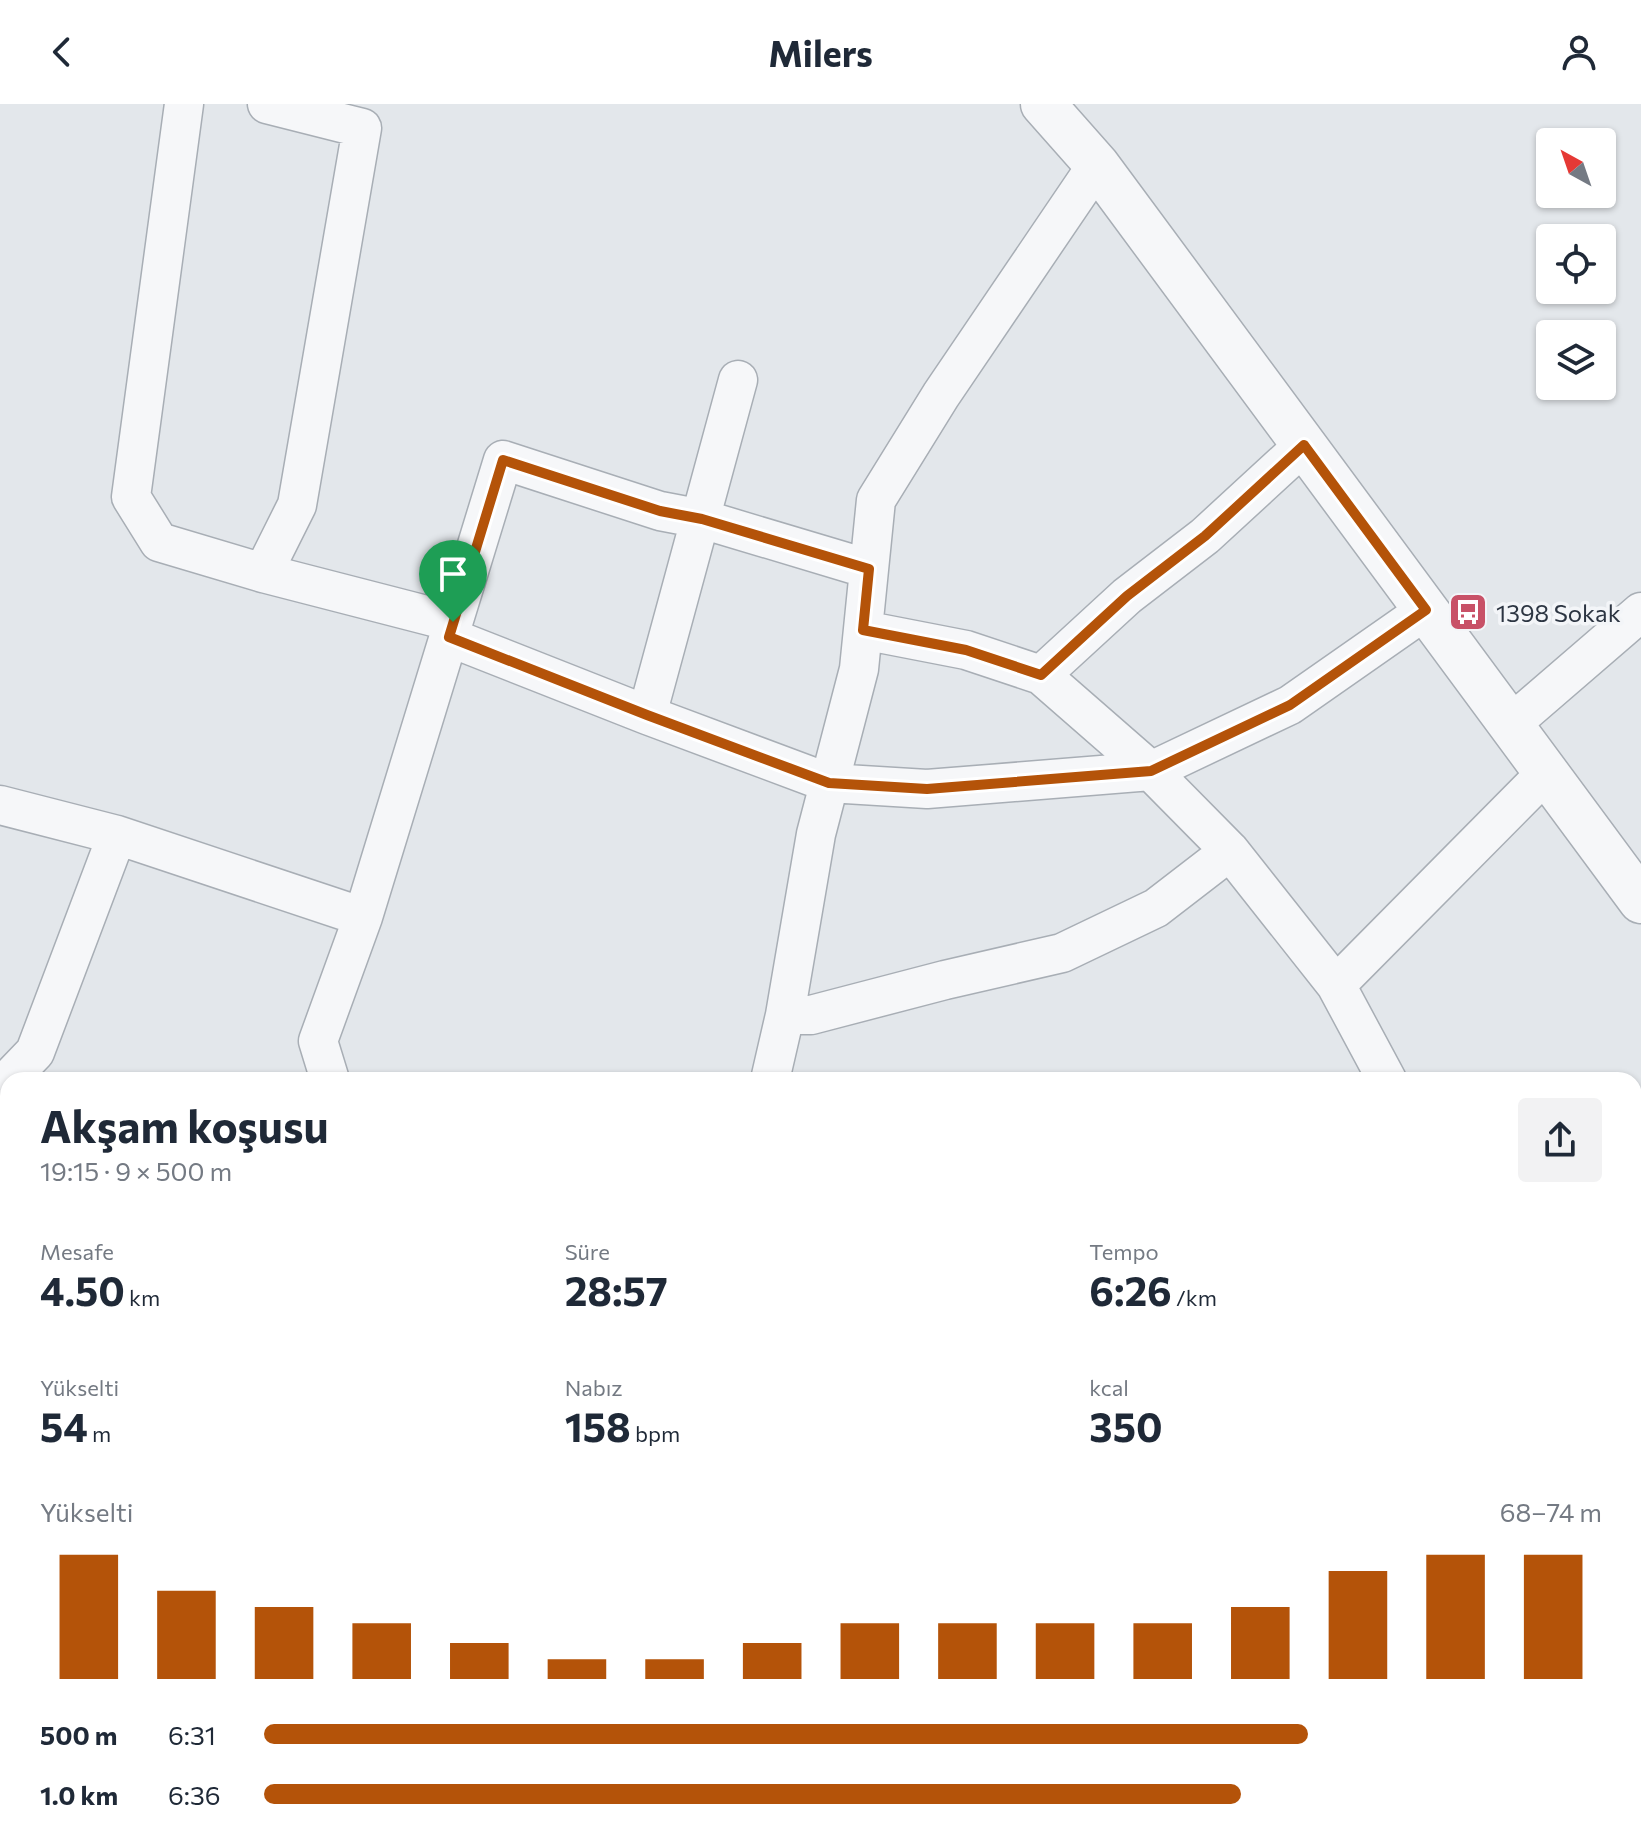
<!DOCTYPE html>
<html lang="tr">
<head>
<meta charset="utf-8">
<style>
  :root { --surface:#fff; --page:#f2f2f3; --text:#1f2937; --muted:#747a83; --accent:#b45309 }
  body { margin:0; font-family:Commissioner,sans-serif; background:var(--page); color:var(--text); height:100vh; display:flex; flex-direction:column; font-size:30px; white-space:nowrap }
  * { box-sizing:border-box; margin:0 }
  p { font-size:26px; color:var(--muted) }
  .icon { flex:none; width:44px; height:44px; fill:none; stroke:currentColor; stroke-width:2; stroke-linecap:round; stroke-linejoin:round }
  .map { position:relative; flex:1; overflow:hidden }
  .panel { position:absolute; left:0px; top:968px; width:1642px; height:768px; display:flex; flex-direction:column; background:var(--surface); border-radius:24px 24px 0 0; box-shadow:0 2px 6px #0004 }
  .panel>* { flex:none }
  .needle { width:52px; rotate:320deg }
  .fabs { position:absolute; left:1536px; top:24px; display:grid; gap:16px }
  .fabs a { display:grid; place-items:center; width:80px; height:80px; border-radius:8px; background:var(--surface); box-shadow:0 2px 6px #0004; font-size:40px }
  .pin { position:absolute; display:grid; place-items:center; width:68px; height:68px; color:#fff; margin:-82px -34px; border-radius:50% 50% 50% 0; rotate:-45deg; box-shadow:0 0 8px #0007 }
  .pin .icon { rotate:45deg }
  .round { display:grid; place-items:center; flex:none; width:84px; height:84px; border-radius:8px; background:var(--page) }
  .overview { display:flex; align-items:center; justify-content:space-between; height:136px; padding:0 40px }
  h1 { font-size:44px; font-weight:700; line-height:60px }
  .metrics { display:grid; grid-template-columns:repeat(3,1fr); gap:12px; height:136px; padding:8px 40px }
  .metrics div { display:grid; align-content:center }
  .metrics b { font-size:40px; font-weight:700 }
  .metrics small { font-size:22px; font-weight:400 }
  .metrics p { font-size:22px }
  .chart { height:224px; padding:16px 40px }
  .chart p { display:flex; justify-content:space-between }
  .chart svg { width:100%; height:144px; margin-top:8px; stroke:var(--accent); stroke-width:6 }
  ul { padding:0 40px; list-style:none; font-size:26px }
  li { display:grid; grid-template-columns:128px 96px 1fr; align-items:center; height:60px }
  li i { height:20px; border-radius:10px; background:var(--accent) }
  header { display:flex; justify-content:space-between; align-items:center; height:104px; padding:0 40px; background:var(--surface); font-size:36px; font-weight:700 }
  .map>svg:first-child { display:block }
</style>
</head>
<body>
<header><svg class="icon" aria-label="back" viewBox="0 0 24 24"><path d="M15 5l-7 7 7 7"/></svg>Milers<svg class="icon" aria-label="person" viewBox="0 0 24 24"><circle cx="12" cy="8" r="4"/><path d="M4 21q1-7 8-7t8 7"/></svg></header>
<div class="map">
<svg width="1641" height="1736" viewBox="0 0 1641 1736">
  <rect width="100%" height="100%" fill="#e3e7eb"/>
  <path fill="#d2d6dc" d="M0,1417L8,1421V1728H561L558,1736H0Z"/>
  <path fill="#c9d4c5" d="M0,1555L8,1560V1728H312L314,1736H0Z"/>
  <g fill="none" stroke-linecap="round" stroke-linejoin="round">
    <defs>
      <path id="minor" d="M184,0L131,393L159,438L263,469L297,401L362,24L267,0
        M263,469L453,518
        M863,526L966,546L1041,571L1151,667L1230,747L1336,881L1387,976
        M449,533L647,611L829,679L927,685L1151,667L1290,601L1426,506
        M1041,571L1127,492L1205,432L1304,341
        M647,611L738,276
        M1511,620L1641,508
        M0,701L117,731L363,813
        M1336,881L1547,668
        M785,911H811L945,876L1062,849L1156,804L1230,747
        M8,976L35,948L117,731
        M330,976L318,937L363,813L503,356L660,407L702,415L869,465
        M770,976L785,911L816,730L859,565L876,396L941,291L1097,61
        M1634,1075L1641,1072
        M0,1079L8,1082
        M1634,1402H1641
        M0,1403L8,1406
        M1634,1622L1641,1623
        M1068,1728V1736
        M1417,1728L1418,1736
        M580,1736L584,1728
        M1229,1736L1231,1728"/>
      <path id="tertiary" d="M1043,0L1097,61L1641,797"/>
    </defs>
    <use href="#minor" stroke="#a8aeb5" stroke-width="41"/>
    <use href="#tertiary" stroke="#a8aeb5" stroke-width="47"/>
    <use href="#minor" stroke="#f6f7f9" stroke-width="38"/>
    <use href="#tertiary" stroke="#f6f7f9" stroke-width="44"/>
  </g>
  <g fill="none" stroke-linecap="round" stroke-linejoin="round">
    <defs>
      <path id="route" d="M1304,341L1426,506L1290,601L1151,667L927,685L829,679L647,611L449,533L503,356L660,407L702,415L869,465L863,526L966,546L1041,571L1127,492L1205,432Z"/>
    </defs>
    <use href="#route" stroke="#fff" stroke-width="16"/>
    <use href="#route" stroke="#b45309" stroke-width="10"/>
  </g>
  <defs>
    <symbol id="bus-square" viewBox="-11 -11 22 22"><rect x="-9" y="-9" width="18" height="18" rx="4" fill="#c85167" stroke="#f3f5f8"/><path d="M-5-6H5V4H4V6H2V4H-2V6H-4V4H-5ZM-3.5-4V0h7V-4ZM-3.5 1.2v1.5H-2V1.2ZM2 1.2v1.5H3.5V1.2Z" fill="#fff"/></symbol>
  </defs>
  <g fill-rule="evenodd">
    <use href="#bus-square" x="1446" y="486" width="44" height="44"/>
  </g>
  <g text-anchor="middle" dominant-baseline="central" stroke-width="7" stroke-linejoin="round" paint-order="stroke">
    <g font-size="24" fill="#2c3542" stroke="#f3f5f8" text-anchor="start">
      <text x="1496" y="508">1398 Sokak</text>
    </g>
  </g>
</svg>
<div class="fabs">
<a><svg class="needle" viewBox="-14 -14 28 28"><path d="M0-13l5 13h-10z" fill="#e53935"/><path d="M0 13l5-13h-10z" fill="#747a83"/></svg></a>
<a><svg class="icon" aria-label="locate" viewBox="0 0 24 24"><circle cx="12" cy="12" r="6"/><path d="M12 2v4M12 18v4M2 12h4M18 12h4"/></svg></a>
<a><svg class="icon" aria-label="layers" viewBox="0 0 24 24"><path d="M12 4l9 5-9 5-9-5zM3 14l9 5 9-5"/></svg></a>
</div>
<div class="pin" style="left:453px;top:518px;background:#1e9e55"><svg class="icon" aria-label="arrive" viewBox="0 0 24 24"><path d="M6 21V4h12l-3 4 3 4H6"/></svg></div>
<section class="panel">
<div class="overview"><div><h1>Akşam koşusu</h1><p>19:15 · 9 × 500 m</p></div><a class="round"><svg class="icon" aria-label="share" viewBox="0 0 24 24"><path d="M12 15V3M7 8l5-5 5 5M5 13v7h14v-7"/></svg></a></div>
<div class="metrics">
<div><p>Mesafe</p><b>4.50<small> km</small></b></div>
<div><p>Süre</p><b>28:57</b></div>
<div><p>Tempo</p><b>6:26<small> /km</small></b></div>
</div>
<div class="metrics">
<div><p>Yükselti</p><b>54<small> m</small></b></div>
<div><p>Nabız</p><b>158<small> bpm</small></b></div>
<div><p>kcal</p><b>350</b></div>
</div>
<div class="chart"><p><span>Yükselti</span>68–74 m</p>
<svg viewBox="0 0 160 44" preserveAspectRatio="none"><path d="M5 44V6M15 44V17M25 44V22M35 44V27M45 44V33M55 44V38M65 44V38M75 44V33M85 44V27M95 44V27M105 44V27M115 44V27M125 44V22M135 44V11M145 44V6M155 44V6"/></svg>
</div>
<ul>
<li><b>500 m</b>6:31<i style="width:78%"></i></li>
<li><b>1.0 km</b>6:36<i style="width:73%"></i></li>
</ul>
</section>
</div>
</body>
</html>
